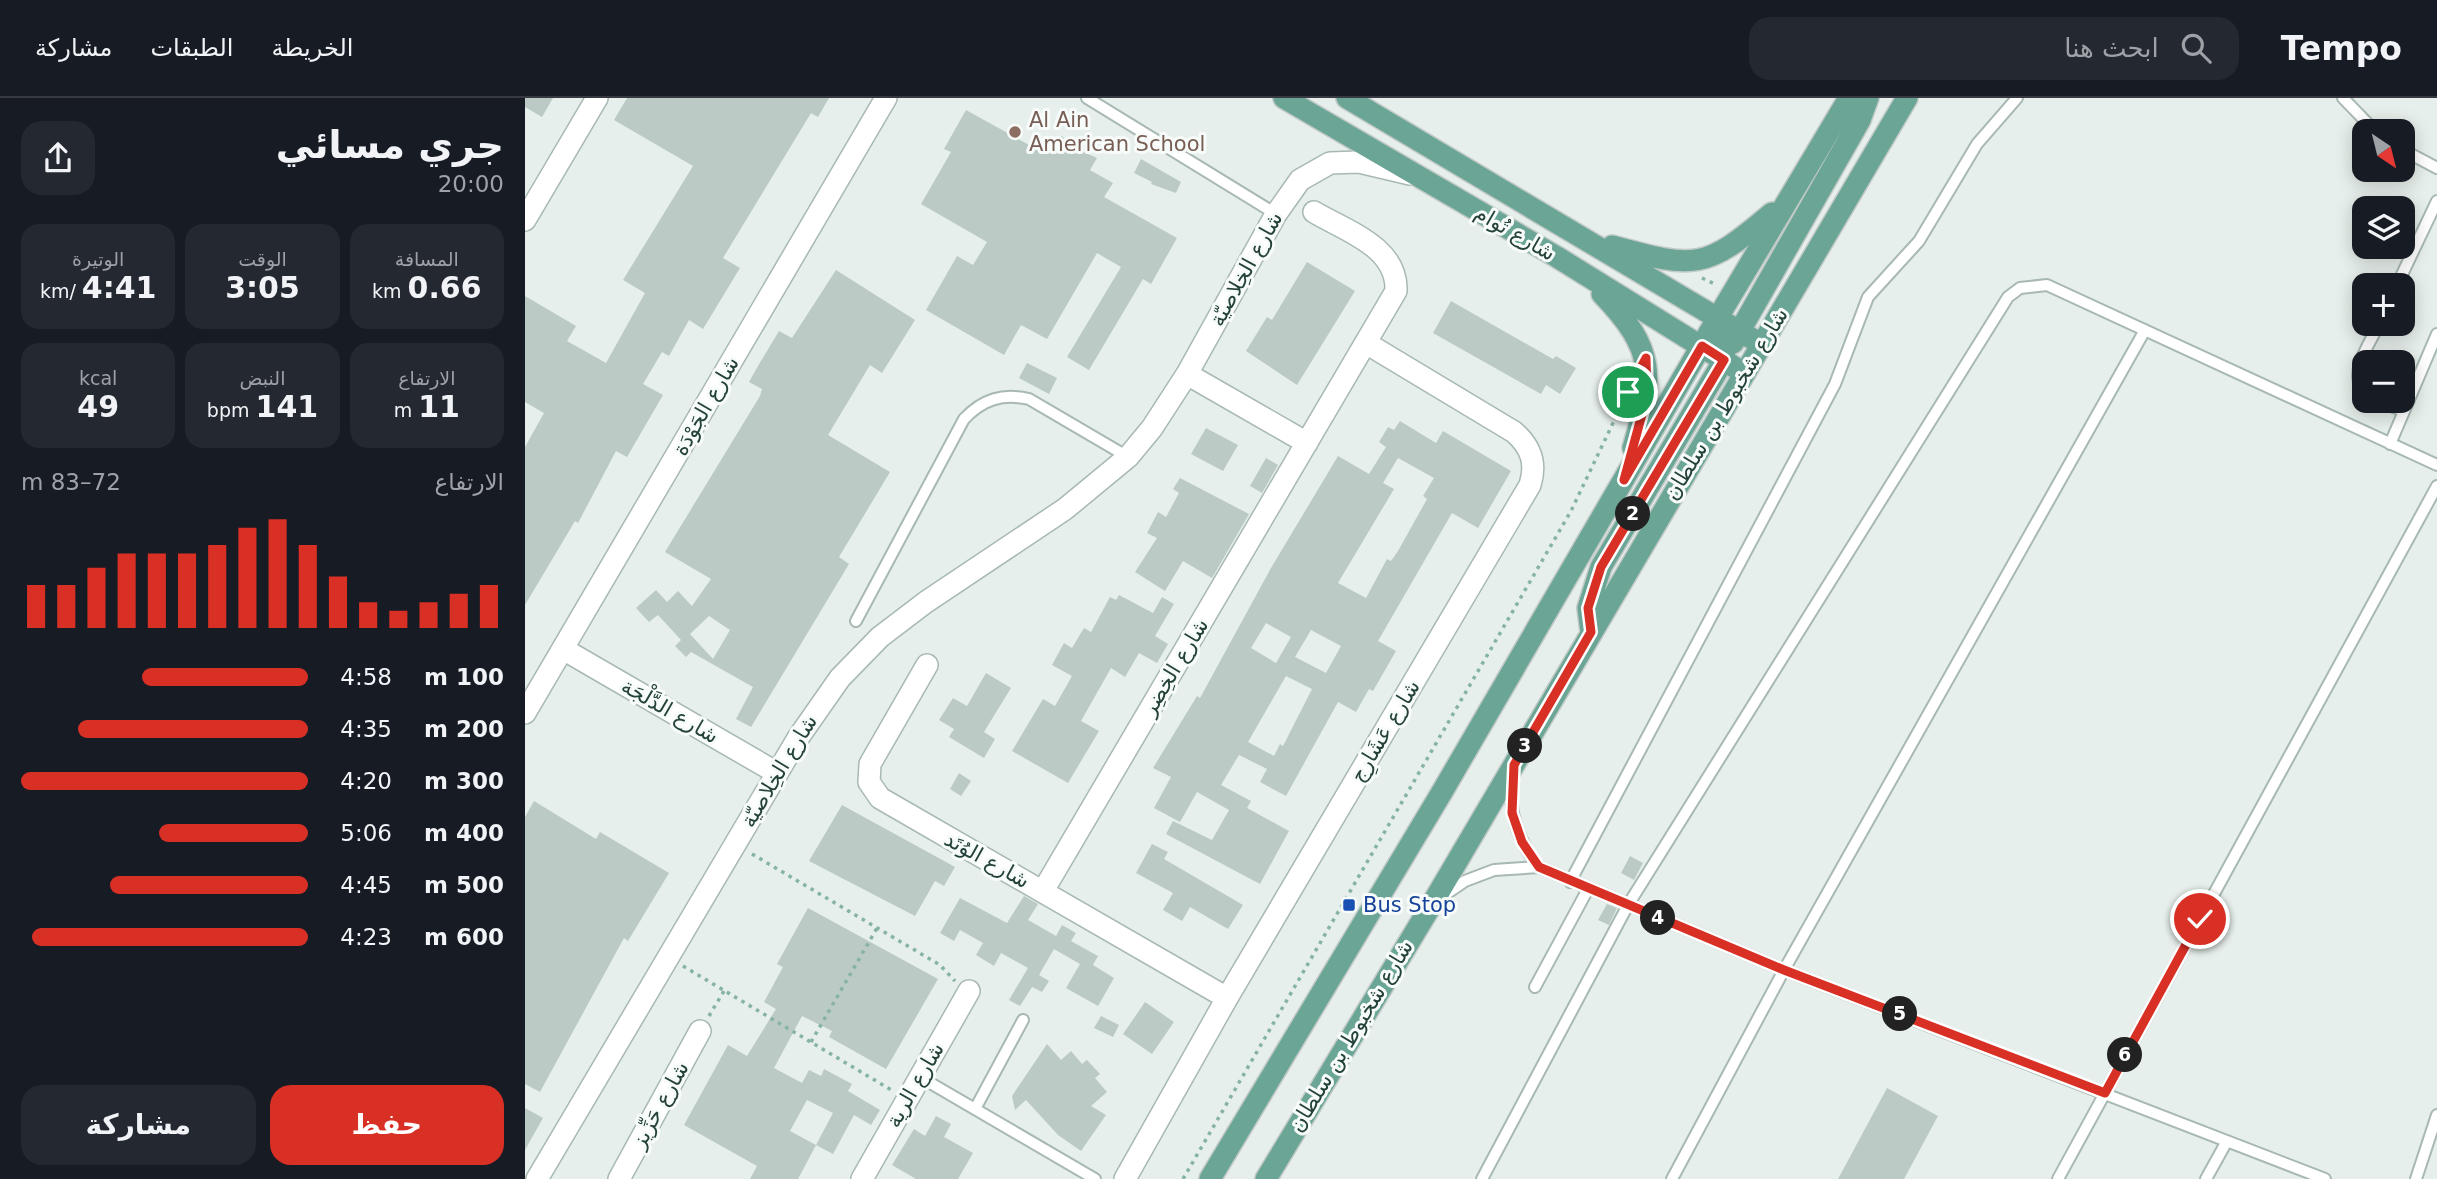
<!DOCTYPE html>
<html lang="ar">
<head>
<meta charset="utf-8">
<style>
  :root { --surface:#171b24; --page:#242831; --text:#f1f3f6; --muted:#9ea1a6; --line:#363941; --accent:#d93025 }
  body { margin:0; font-family:"DejaVu Sans","Noto Sans Arabic",sans-serif; background:var(--page); color:var(--text); direction:rtl; height:100vh; display:flex; flex-direction:column; font-size:26px; white-space:nowrap }
  * { box-sizing:border-box; margin:0 }
  p { font-size:23px; color:var(--muted) }
  .icon { flex:none; width:38px; height:38px; fill:none; stroke:currentColor; stroke-width:2; stroke-linecap:round; stroke-linejoin:round }
  .map { position:relative; flex:1; overflow:hidden; direction:ltr }
  .side { display:flex; flex-direction:column; background:var(--surface); width:525px }
  .side>* { flex:none }
  .needle { width:46px; rotate:145deg }
  .fabs { position:absolute; left:1827px; top:21px; display:grid; gap:14px }
  .fabs a { display:grid; place-items:center; width:63px; height:63px; border-radius:14px; background:var(--surface); box-shadow:0 4px 18px #0003; font-size:35px }
  .pin { position:absolute; display:grid; place-items:center; width:60px; height:60px; color:#fff; margin:-30px; border:4px solid #fff; border-radius:50%; box-shadow:0 2px 7px #0007 }
  .km { position:absolute; width:35px; height:35px; margin:-18px; border-radius:50%; background:#222; color:#fff; font-size:19px; line-height:35px; text-align:center }
  .round { display:grid; place-items:center; flex:none; width:74px; height:74px; border-radius:21px; background:var(--page) }
  .head { display:flex; align-items:center; justify-content:space-between; height:119px; padding:0 21px }
  h1 { font-size:38px; font-weight:800; line-height:52px }
  .stats { display:grid; grid-template-columns:repeat(3,1fr); gap:10px; height:119px; padding:7px 21px }
  .stats div { display:grid; align-content:center; border-radius:18px; background:var(--page); text-align:center }
  .stats b { font-size:30px; font-weight:800 }
  .stats small { font-size:19px; font-weight:400 }
  .stats p { font-size:19px }
  .chart { height:196px; padding:14px 21px }
  .chart p { display:flex; justify-content:space-between }
  .chart svg { width:100%; height:126px; margin-top:7px; stroke:var(--accent); stroke-width:6 }
  .button { display:flex; gap:14px; margin-top:auto; padding:14px 21px }
  .button a { flex:1; height:80px; border-radius:21px; background:var(--accent); color:#fff; font-size:28px; font-weight:800; line-height:80px; text-align:center }
  .button a+a { background:var(--page); color:var(--text) }
  ul { padding:0 21px; list-style:none; font-size:23px }
  li { display:grid; grid-template-columns:112px 84px 1fr; align-items:center; height:52px }
  li i { height:18px; border-radius:9px; background:var(--accent) }
  header { display:flex; align-items:center; gap:42px; box-sizing:border-box; height:98px; padding:0 35px; background:var(--surface); border-bottom:2px solid var(--line) }
  header strong { font-size:33px }
  nav { display:flex; gap:38px; margin-inline-start:auto; font-size:24px }
  .search { width:490px; height:63px; background:var(--page); display:flex; align-items:center; gap:18px; box-sizing:border-box; padding:0 24px; border-radius:21px; color:var(--muted); font-size:26px }
  main { display:flex; flex:1; min-height:0 }
  .map>svg:first-child { display:block }
</style>
</head>
<body>
<header>
<strong>Tempo</strong>
<div class="search"><svg class="icon" aria-label="search" viewBox="0 0 24 24"><circle cx="10" cy="10" r="6"/><path d="M15 15l6 6"/></svg>ابحث هنا</div>
<nav><a>الخريطة</a><a>الطبقات</a><a>مشاركة</a></nav>
</header>
<main>
<div class="map">
<svg width="1912" height="1081" viewBox="0 0 1912 1081">
  <rect width="100%" height="100%" fill="#e6efeb"/>
  <path fill="#bbcac4" fill-rule="evenodd" d="M0,0H28L17,19L0,9Z
    M102,0H304L293,19L286,15L198,160L215,170L178,231L164,222L144,258L137,254L118,286L138,297L102,359L91,353L53,425L50,423L0,507V349L19,315L0,304V198L51,228L42,243L81,265L120,195L98,182L168,68L89,22Z
    M441,12L515,53L522,42L537,38L548,49L572,60L565,72L588,85L579,99L652,140L626,186L618,181L564,272L542,259L596,169L572,155L522,241L496,227L479,257L401,212L432,158L448,167L462,144L396,106L426,54L419,51Z
    M616,61L656,84L651,95L626,86L627,84L609,75Z
    M782,164L830,193L772,287L721,253L742,219L747,222Z
    M311,172L390,222L357,275L345,267L303,337L365,374L314,459L324,466L226,629L211,621L228,589L166,554L161,559L150,548L156,542L133,517L124,524L111,510L131,492L142,504L153,493L167,508L186,481L140,454L235,298L237,291L224,284L233,268L254,233L267,240ZM184,518L205,532L188,561L165,536Z
    M926,203L1028,261L1031,258L1051,270L1035,296L1021,287L1016,296L908,235Z
    M502,265L532,280L524,296L494,280Z
    M875,323L911,345L918,333L986,373L953,430L927,415L853,543L871,553L848,593L844,591L831,614L813,604L761,698L735,684L742,671L714,657L696,687L726,703L722,710L764,733L735,786L641,736L648,723L687,742L704,712L672,694L655,724L629,710L646,679L628,670L672,598L675,600L746,470L813,358L844,376L861,349L854,344L863,329L869,332ZM873,360L909,380L898,398L902,401L873,453L866,463L862,461L841,500L813,485L869,391L858,385ZM741,525L766,539L751,565L726,550ZM786,532L816,548L801,575L770,559ZM761,578L787,591L758,648L755,646L749,658L723,644Z
    M681,330L713,347L698,373L666,356Z
    M741,360L753,367L737,395L725,388Z
    M655,380L724,416L687,480L658,463L640,493L610,474L632,440L622,435L633,414L641,419L654,395L648,391Z
    M594,497L628,515L637,499L649,506L630,538L643,546L632,565L614,555L600,579L586,570L556,623L574,633L543,685L487,653L518,601L530,608L547,578L527,567L539,545L547,550L559,530L566,534L585,499L591,502Z
    M461,575L486,590L459,634L470,641L459,660L424,639L429,631L414,622L428,600L442,608Z
    M434,675L446,683L436,698L425,691Z
    M9,703L71,741L75,734L144,775L103,843L99,840L15,994L0,986V719Z
    M317,707L430,769L419,788L410,783L390,818L284,763Z
    M627,746L643,754L639,761L718,807L703,831L665,809L657,823L638,812L648,795L611,775Z
    M1105,758L1118,765L1109,782L1096,775Z
    M499,798L513,806L503,822L531,838L537,827L551,835L546,843L573,858L568,867L589,880L573,908L541,890L555,866L529,851L514,877L524,883L517,894L507,889L495,908L484,902L503,870L476,855L469,868L451,857L458,845L435,832L429,843L415,835L435,800L482,825Z
    M1082,806L1092,810L1084,827L1073,822Z
    M283,810L413,881L361,971L304,939L307,933L277,918L249,970L277,985L284,972L296,978L299,971L327,986L323,993L355,1012L346,1027L329,1017L308,1056L291,1047L273,1081H225L232,1068L159,1027L203,947L222,958L251,911L239,904L258,869L252,866ZM282,1002L308,1015L291,1047L265,1033Z
    M620,904L649,924L627,956L598,936Z
    M576,918L594,927L588,939L569,930Z
    M522,946L536,962L546,953L557,966L562,962L575,976L570,980L582,994L566,1008L581,1017L556,1053L533,1037L501,1002L490,1012L487,998Z
    M1362,990L1413,1018L1379,1081H1313Z
    M0,1010L18,1020L0,1052Z
    M411,1018L426,1026L419,1039L448,1055L433,1081H391L367,1067L389,1031L400,1038Z"/>
  <g fill="none" stroke-linecap="round" stroke-linejoin="round">
    <defs>
      <path id="service" d="M562,0L751,116
        M1818,0L1850,33
        M1878,52L1912,70
        M1872,187L1912,103
        M1839,295C1823,274 1844,247 1854,226
        M1853,303L1879,313
        M1865,346L1912,236
        M331,523L439,321C458,301 478,295 504,301L603,359
        M987,681C983,715 993,743 1014,769
        M1045,784L1310,286L1343,199L1394,143L1452,46L1492,0
        M918,798L940,783L969,772L1014,769L1259,872L1800,1081
        M1010,889L1063,791
        M395,979L570,1081
        M450,1011L498,922
        M957,1081L1103,807L1483,199L1495,190L1522,187L1912,367
        M1147,1081L1259,872L1620,232
        M1533,1081L1912,388
        M1681,1081L1702,1043
        M1891,1081L1912,1017"/>
      <path id="minor" d="M0,122L72,0
        M662,276L782,345
        M38,551L252,675
        M402,567L345,666L344,684L355,700L702,900
        M0,615L361,0
        M518,793L871,193C873,149 821,133 789,114
        M12,1081L273,640L315,580L355,539L401,504L540,411L603,359L627,330L662,276L751,116L775,82L805,65L834,64L885,76
        M94,1081L175,933
        M337,1081L444,893
        M600,1081L702,900L1005,387C1012,365 1006,349 989,334L841,245"/>
      <path id="primary" d="M759,0L1032,159L1219,275
        M822,0L1236,246
        M1087,148C1171,171 1180,172 1247,115
        M1077,196C1131,252 1129,278 1108,350
        M1208,245L1335,22L1343,0
        M1066,534L1063,510L1076,469L1199,262L1201,241L1192,221
        M685,1081L917,694L1192,221L1324,0
        M741,1081L904,811L1382,0"/>
    </defs>
    <use href="#service" stroke="#a8b8b2" stroke-width="14"/>
    <use href="#minor" stroke="#a8b8b2" stroke-width="24"/>
    <use href="#primary" stroke="#c2cac8" stroke-width="24"/>
    <path stroke="#86b3a5" stroke-width="3.5" stroke-dasharray="3.5 5" stroke-linecap="butt" d="M1177,180L1192,187
      M227,756L415,867L430,883
      M158,868L368,993
      M184,918L199,893
      M286,944L352,830
      M658,1081L1046,413L1099,302"/>
    <use href="#service" stroke="#fff" stroke-width="10"/>
    <use href="#minor" stroke="#fff" stroke-width="21"/>
    <use href="#primary" stroke="#6aa596" stroke-width="21"/>
  </g>
  <g fill="none" stroke-linecap="round" stroke-linejoin="round">
    <defs>
      <path id="route" d="M1103,294L1121,260L1122,298L1099,382L1177,248L1199,262L1076,469L1063,510L1066,534L989,667L987,715L997,744L1014,769L1259,872L1580,995L1675,821"/>
    </defs>
    <use href="#route" stroke="#fff" stroke-width="14"/>
    <use href="#route" stroke="#d93025" stroke-width="9"/>
  </g>
  <circle fill="#8d6e63" stroke="#f7fbf9" stroke-width="2.5" cx="490" cy="34" r="7"/>
  <rect fill="#1a4fb4" stroke="#f7fbf9" stroke-width="2.5" x="817" y="800" width="14" height="14" rx="3.5"/>
  <g text-anchor="middle" dominant-baseline="central" stroke-width="6" stroke-linejoin="round" paint-order="stroke">
    <g font-size="21" fill="#785e54" stroke="#f7fbf9" text-anchor="start">
      <text x="504" y="22">Al Ain<tspan x="504" dy="24">American School</tspan></text>
    </g>
    <g font-size="21" fill="#24423a" stroke="#f7fbf9">
      <text transform="translate(990 135) rotate(30)">شارع تُوام</text>
      <text transform="translate(721 171) rotate(-61)">شارع الخِلاصيّة</text>
      <text transform="translate(1201 306) rotate(-59)">شارع شخبوط بن سلطان</text>
      <text transform="translate(181 308) rotate(-60)">شارع الجَوْدَة</text>
      <text transform="translate(650 569) rotate(-59)">شارع الخِضِر</text>
      <text transform="translate(145 613) rotate(30)">شارع الدَّلْجَة</text>
      <text transform="translate(860 633) rotate(-59)">شارع عَشَارِج</text>
      <text transform="translate(254 673) rotate(-59)">شارع الخِلاصيّة</text>
      <text transform="translate(462 762) rotate(29)">شارع الوُتَد</text>
      <text transform="translate(826 938) rotate(-59)">شارع شخبوط بن سلطان</text>
      <text transform="translate(390 987) rotate(-60)">شارع الرية</text>
      <text transform="translate(135 1007) rotate(-61)">شارع حَزِّيز</text>
    </g>
    <g font-size="21" fill="#164399" stroke="#f7fbf9" text-anchor="start">
      <text x="838" y="807">Bus Stop</text>
    </g>
  </g>
</svg>
<div class="fabs">
<a><svg class="needle" viewBox="-14 -14 28 28"><path d="M0-13l5 13h-10z" fill="#e53935"/><path d="M0 13l5-13h-10z" fill="#9ea1a6"/></svg></a>
<a><svg class="icon" aria-label="layers" viewBox="0 0 24 24"><path d="M12 4l9 5-9 5-9-5zM3 14l9 5 9-5"/></svg></a>
<a>+</a>
<a>−</a>
</div>
<div class="pin" style="left:1103px;top:294px;background:#1e9e55"><svg class="icon" aria-label="arrive" viewBox="0 0 24 24"><path d="M6 21V4h12l-3 4 3 4H6"/></svg></div>
<div class="pin" style="left:1675px;top:821px;background:#d93025"><svg class="icon" aria-label="check" viewBox="0 0 24 24"><path d="M5 12l5 5 9-10"/></svg></div>
<b class="km" style="left:1108px;top:416px">2</b>
<b class="km" style="left:1000px;top:648px">3</b>
<b class="km" style="left:1133px;top:820px">4</b>
<b class="km" style="left:1375px;top:916px">5</b>
<b class="km" style="left:1600px;top:957px">6</b>
</div>
<section class="side">
<div class="head"><div><h1>جري مسائي</h1><p>20:00</p></div><a class="round"><svg class="icon" aria-label="share" viewBox="0 0 24 24"><path d="M12 15V3M7 8l5-5 5 5M5 13v7h14v-7"/></svg></a></div>
<div class="stats">
<div><p>المسافة</p><b>0.66<small> km</small></b></div>
<div><p>الوقت</p><b>3:05</b></div>
<div><p>الوتيرة</p><b>4:41<small> /km</small></b></div>
</div>
<div class="stats">
<div><p>الارتفاع</p><b>11<small> m</small></b></div>
<div><p>النبض</p><b>141<small> bpm</small></b></div>
<div><p>kcal</p><b>49</b></div>
</div>
<div class="chart"><p><span>الارتفاع</span>72–83 m</p>
<svg viewBox="0 0 160 44" preserveAspectRatio="none"><path d="M5 44V29M15 44V29M25 44V23M35 44V18M45 44V18M55 44V18M65 44V15M75 44V9M85 44V6M95 44V15M105 44V26M115 44V35M125 44V38M135 44V35M145 44V32M155 44V29"/></svg>
</div>
<ul>
<li><b>100 m</b>4:58<i style="width:58%"></i></li>
<li><b>200 m</b>4:35<i style="width:80%"></i></li>
<li><b>300 m</b>4:20<i style="width:100%"></i></li>
<li><b>400 m</b>5:06<i style="width:52%"></i></li>
<li><b>500 m</b>4:45<i style="width:69%"></i></li>
<li><b>600 m</b>4:23<i style="width:96%"></i></li>
</ul>
<div class="button"><a>حفظ</a><a>مشاركة</a></div>
</section>
</main>
</body>
</html>
